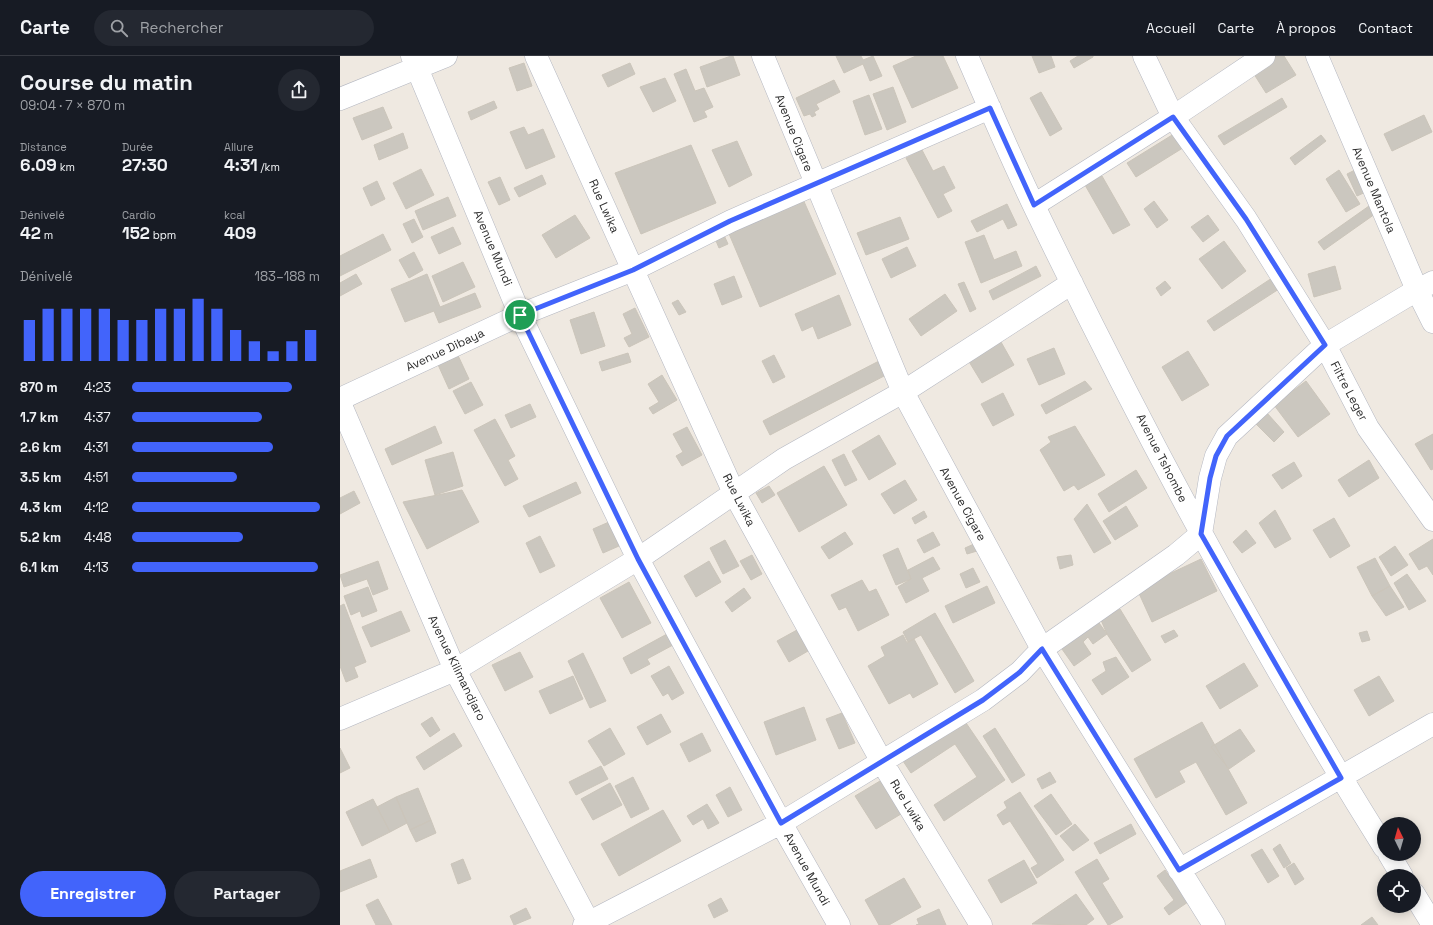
<!DOCTYPE html>
<html lang="fr">
<head>
<meta charset="utf-8">
<style>
  :root { --surface:#171b24; --page:#242831; --text:#f1f3f6; --muted:#9ea1a6; --line:#363941; --accent:#4264fb }
  body { margin:0; font-family:"Space Grotesk",sans-serif; background:var(--page); color:var(--text); height:100vh; display:flex; flex-direction:column; font-size:15px; white-space:nowrap }
  * { box-sizing:border-box; margin:0 }
  p { font-size:13px; color:var(--muted) }
  .icon { flex:none; width:22px; height:22px; fill:none; stroke:currentColor; stroke-width:2; stroke-linecap:round; stroke-linejoin:round }
  .map { position:relative; flex:1; overflow:hidden }
  .side { display:flex; flex-direction:column; background:var(--surface); width:340px }
  .side>* { flex:none }
  .needle { width:26px; rotate:355deg }
  .tools { position:absolute; left:1037px; top:761px; display:grid; gap:8px }
  .tools a { display:grid; place-items:center; width:44px; height:44px; border-radius:50%; background:var(--surface); box-shadow:0 2px 10px #0003; font-size:20px }
  .pin { position:absolute; display:grid; place-items:center; width:34px; height:34px; color:#fff; margin:-17px; border:2px solid #fff; border-radius:50%; box-shadow:0 1px 4px #0007 }
  .round { display:grid; place-items:center; flex:none; width:42px; height:42px; border-radius:21px; background:var(--page) }
  .summary { display:flex; align-items:center; justify-content:space-between; height:68px; padding:0 20px }
  h1 { font-size:22px; font-weight:800; line-height:30px }
  .stats { display:grid; grid-template-columns:repeat(3,1fr); gap:6px; height:68px; padding:4px 20px }
  .stats div { display:grid; align-content:center }
  .stats b { font-size:17px; font-weight:800 }
  .stats small { font-size:11px; font-weight:400 }
  .stats p { font-size:11px }
  .chart { height:112px; padding:8px 20px }
  .chart p { display:flex; justify-content:space-between }
  .chart svg { width:100%; height:72px; margin-top:4px; stroke:var(--accent); stroke-width:6 }
  .button { display:flex; gap:8px; margin-top:auto; padding:8px 20px }
  .button a { flex:1; height:46px; border-radius:24px; background:var(--accent); color:#fff; font-size:16px; font-weight:800; line-height:46px; text-align:center }
  .button a+a { background:var(--page); color:var(--text) }
  ul { padding:0 20px; list-style:none; font-size:13px }
  li { display:grid; grid-template-columns:64px 48px 1fr; align-items:center; height:30px }
  li i { height:10px; border-radius:5px; background:var(--accent) }
  header { display:flex; align-items:center; gap:24px; box-sizing:border-box; height:56px; padding:0 20px; background:var(--surface); border-bottom:1px solid var(--line) }
  header strong { font-size:19px }
  nav { display:flex; gap:22px; margin-inline-start:auto; font-size:14px }
  .search { width:280px; height:36px; background:var(--page); display:flex; align-items:center; gap:10px; box-sizing:border-box; padding:0 14px; border-radius:22px; color:var(--muted); font-size:15px }
  main { display:flex; flex:1; min-height:0 }
  .map>svg:first-child { display:block }
</style>
</head>
<body>
<header>
<strong>Carte</strong>
<div class="search"><svg class="icon" aria-label="search" viewBox="0 0 24 24"><circle cx="10" cy="10" r="6"/><path d="M15 15l6 6"/></svg>Rechercher</div>
<nav><a>Accueil</a><a>Carte</a><a>À propos</a><a>Contact</a></nav>
</header>
<main>
<section class="side">
<div class="summary"><div><h1>Course du matin</h1><p>09:04 · 7 × 870 m</p></div><a class="round"><svg class="icon" aria-label="share" viewBox="0 0 24 24"><path d="M12 15V3M7 8l5-5 5 5M5 13v7h14v-7"/></svg></a></div>
<div class="stats">
<div><p>Distance</p><b>6.09<small> km</small></b></div>
<div><p>Durée</p><b>27:30</b></div>
<div><p>Allure</p><b>4:31<small> /km</small></b></div>
</div>
<div class="stats">
<div><p>Dénivelé</p><b>42<small> m</small></b></div>
<div><p>Cardio</p><b>152<small> bpm</small></b></div>
<div><p>kcal</p><b>409</b></div>
</div>
<div class="chart"><p><span>Dénivelé</span>183–188 m</p>
<svg viewBox="0 0 160 44" preserveAspectRatio="none"><path d="M5 44V19M15 44V12M25 44V12M35 44V12M45 44V12M55 44V19M65 44V19M75 44V12M85 44V12M95 44V6M105 44V12M115 44V25M125 44V32M135 44V38M145 44V32M155 44V25"/></svg>
</div>
<ul>
<li><b>870 m</b>4:23<i style="width:85%"></i></li>
<li><b>1.7 km</b>4:37<i style="width:69%"></i></li>
<li><b>2.6 km</b>4:31<i style="width:75%"></i></li>
<li><b>3.5 km</b>4:51<i style="width:56%"></i></li>
<li><b>4.3 km</b>4:12<i style="width:100%"></i></li>
<li><b>5.2 km</b>4:48<i style="width:59%"></i></li>
<li><b>6.1 km</b>4:13<i style="width:99%"></i></li>
</ul>
<div class="button"><a>Enregistrer</a><a>Partager</a></div>
</section>
<div class="map">
<svg width="1093" height="869" viewBox="0 0 1093 869">
  <rect width="100%" height="100%" fill="#efe9e1"/>
  <path fill="#cbc7bf" stroke="#cbc5ba" d="M391,0H393L400,19L367,31L360,11Z
    M496,0H521L523,4L533,0L542,20L530,25L523,8L504,17Z
    M576,0H603L618,32L572,52L553,10Z
    M692,0H711L715,11L699,17Z
    M738,0H753V1L734,12L730,5Z
    M936,0H944L956,19L926,37L912,15Z
    M184,7L192,30L177,35L169,12Z
    M290,7L295,18L268,31L262,19Z
    M346,13L355,35L364,32L373,51L364,55L367,61L354,66L334,18Z
    M325,22L336,45L313,56L300,31Z
    M494,24L500,36L476,48L479,53L474,56L476,59L472,61L470,58L464,60L456,42Z
    M553,31L566,66L547,74L533,38Z
    M701,36L722,73L710,80L690,42Z
    M529,39L542,73L525,79L513,45Z
    M942,42L947,51L884,89L878,80Z
    M154,45L157,52L131,64L128,56Z
    M43,51L52,72L22,84L13,62Z
    M1084,59L1092,76L1052,95L1044,78Z
    M184,71L188,79L203,73L215,101L186,113L170,76Z
    M837,76L846,90L796,121L787,107Z
    M63,77L68,92L39,104L34,89Z
    M981,79L986,85L955,109L950,102Z
    M397,85L412,119L389,131L372,94Z
    M351,89L376,147L301,178L275,117Z
    M582,94L593,115L604,110L615,132L603,138L612,155L598,162L566,102Z
    M81,113L94,139L66,153L53,127Z
    M1017,113L1028,135L1017,140L1007,118Z
    M999,114L1020,148L1006,156L986,123Z
    M202,119L206,128L179,141L174,132Z
    M762,120L790,169L773,178L745,129Z
    M160,121L170,144L159,149L148,126Z
    M37,125L45,143L31,150L23,132Z
    M108,141L116,160L83,174L75,155Z
    M462,141L496,218L420,251L387,173Z
    M814,145L828,164L817,172L804,153Z
    M667,148L677,169L668,173L663,163L637,176L631,165Z
    M1029,150L1035,158L984,194L978,186Z
    M235,159L250,182L216,202L202,179Z
    M868,159L879,174L863,186L851,171Z
    M560,161L569,183L526,199L517,177Z
    M74,163L83,181L72,187L63,168Z
    M113,171L121,188L99,198L91,181Z
    M383,177L388,188L379,192L374,180Z
    M43,178L51,194L0,220V200Z
    M644,179L654,204L676,195L682,210L641,227L625,186Z
    M884,185L906,215L882,233L859,203Z
    M567,191L576,210L551,222L542,203Z
    M74,196L83,214L69,222L59,204Z
    M123,206L135,231L103,246L92,220Z
    M696,210L701,220L653,244L649,235Z
    M995,210L1001,233L974,241L968,218Z
    M16,218L22,228L0,240V227Z
    M87,218L100,251L135,237L141,251L99,267L94,255L65,266L51,233Z
    M394,220L402,241L382,249L374,228Z
    M932,222L939,233L874,275L867,265Z
    M825,225L831,232L821,240L816,232Z
    M624,226L636,253L630,256L618,228Z
    M605,238L617,255L581,280L569,263Z
    M499,239L511,269L478,283L473,270L462,275L455,258Z
    M338,244L346,256L339,259L332,247Z
    M295,252L309,281L289,291L284,282L292,278L283,258Z
    M254,256L265,290L241,298L230,264Z
    M661,286L674,309L642,327L628,304Z
    M714,292L725,318L699,329L687,303Z
    M115,293L129,323L109,333L95,302Z
    M848,295L869,329L842,345L822,311Z
    M288,297L291,306L262,315L259,306Z
    M434,299L445,321L433,327L422,305Z
    M539,305L546,319L430,379L423,365Z
    M322,319L337,344L313,358L309,352L319,346L308,328Z
    M745,325L752,333L706,358L701,349Z
    M966,325L990,358L958,381L934,349Z
    M131,326L143,349L125,358L113,335Z
    M663,337L674,359L653,370L641,348Z
    M190,348L196,361L171,372L165,359Z
    M927,357L944,376L934,386L916,368Z
    M155,363L175,400L168,404L178,423L165,430L134,374Z
    M95,370L102,387L52,409L45,393Z
    M735,370L765,419L738,434L734,429L724,435L700,394L711,386L708,381Z
    M347,371L362,399L342,410L336,400L343,396L333,378Z
    M1093,378V413L1091,414L1075,388Z
    M539,379L556,408L529,424L512,395Z
    M113,396L123,430L95,439L85,404Z
    M504,398L517,424L505,430L492,404Z
    M1029,404L1039,422L1009,441L998,424Z
    M954,406L962,420L942,433L932,419Z
    M484,410L507,449L459,476L437,437Z
    M796,414L807,432L769,456L758,438Z
    M565,424L577,444L554,458L541,438Z
    M236,426L241,437L189,461L183,450Z
    M429,430L435,439L422,447L416,437Z
    M122,434L139,466L87,493L63,446Z
    M14,435L20,447L0,458V442Z
    M747,448L771,487L754,497L734,463Z
    M786,450L798,470L775,484L763,465Z
    M935,454L951,483L935,492L919,467Z
    M584,455L587,461L575,468L572,462Z
    M994,462L1010,490L990,502L973,474Z
    M269,466L279,490L263,497L253,473Z
    M906,474L916,487L902,497L893,486Z
    M505,476L513,488L489,503L481,491Z
    M593,476L600,489L584,497L577,484Z
    M200,480L215,510L200,517L186,487Z
    M1093,483V519L1087,510L1079,514L1069,498Z
    M385,484L399,510L383,518L370,492Z
    M634,488L637,495L627,498L625,492Z
    M1055,490L1068,509L1051,520L1039,501Z
    M558,492L571,523L556,529L543,499Z
    M412,499L422,518L411,524L400,505Z
    M731,499L733,509L720,513L717,501Z
    M593,501L600,513L582,522L589,535L566,547L558,531L571,523L568,514Z
    M1035,502L1050,530L1032,540L1017,511Z
    M861,503L877,535L812,566L797,533Z
    M38,505L48,533L33,539L27,523L4,531L0,519Z
    M369,505L381,526L356,541L344,520Z
    M633,512L640,526L626,532L620,518Z
    M1067,518L1086,545L1069,554L1054,527Z
    M522,524L529,536L536,533L549,559L518,575L506,551L499,554L491,539Z
    M289,526L311,567L282,582L260,542Z
    M647,530L655,547L613,567L605,550Z
    M1050,530L1064,551L1046,560L1032,540Z
    M28,531L37,555L22,561L20,555L11,559L4,540Z
    M404,532L411,542L392,556L385,546Z
    M4,548L26,606L14,611L18,621L6,626L0,610V550Z
    M780,553L811,604L792,616L767,578L761,564Z
    M61,555L70,575L31,591L22,571Z
    M595,557L634,625L615,637L581,579L568,586L563,576Z
    M754,560L767,578L753,588L748,581L743,586L751,598L734,610L717,586Z
    M457,574L468,595L449,606L437,585Z
    M834,574L838,580L825,587L821,580Z
    M1027,575L1030,584L1022,586L1019,577Z
    M327,578L333,589L307,603L310,608L291,618L283,602Z
    M563,579L567,587L574,583L598,628L573,642L570,637L549,648L528,610L545,600L541,591Z
    M180,596L193,621L165,635L152,609Z
    M243,597L266,645L250,652L228,605Z
    M776,601L789,621L762,639L752,624L766,615L763,606Z
    M904,607L918,630L880,653L866,630Z
    M329,610L344,637L332,644L328,637L323,640L311,620Z
    M233,620L243,643L210,658L199,635Z
    M1039,620L1054,645L1029,660L1014,634Z
    M464,651L476,684L436,699L424,666Z
    M502,657L515,687L499,693L486,663Z
    M321,658L331,676L307,689L297,671Z
    M92,661L100,674L90,681L81,668Z
    M622,661L665,724L604,765L594,749L637,721L615,688L571,717L561,702Z
    M862,666L907,747L886,759L856,706L839,715L845,726L816,742L794,703Z
    M270,672L285,698L264,710L248,685Z
    M655,672L685,719L672,727L643,680Z
    M900,673L915,695L889,713L871,691Z
    M114,677L122,690L84,714L76,701Z
    M362,677L371,695L349,706L340,688Z
    M0,692L10,712L0,717Z
    M261,710L268,723L236,739L229,726Z
    M710,716L716,726L702,733L697,723Z
    M293,721L309,753L291,762L275,730Z
    M540,725L561,758L536,773L515,740Z
    M270,727L282,749L253,764L241,743Z
    M390,731L402,754L388,761L376,739Z
    M78,732L91,764L70,774L56,741Z
    M680,736L724,804L697,822L691,812L698,808L670,765L663,769L657,759L667,752L664,746Z
    M711,738L732,768L716,779L694,750Z
    M56,741L67,767L50,776L37,751Z
    M33,743L50,776L22,790L6,756Z
    M367,748L379,767L368,773L363,763L353,769L347,760Z
    M323,754L341,785L279,820L261,788Z
    M91,764L96,777L76,786L70,774Z
    M735,768L749,784L733,795L720,780Z
    M791,768L796,778L760,798L754,787Z
    M940,788L951,807L944,812L933,793Z
    M922,793L939,820L928,827L911,799Z
    M30,803L37,821L0,836V815Z
    M123,803L131,823L118,828L111,808Z
    M757,803L769,823L762,827L783,861L769,869H768L735,816Z
    M684,804L697,827L661,847L648,824Z
    M954,807L964,823L955,829L946,812Z
    M825,814L848,846L829,859L824,852L834,844L817,820Z
    M564,822L581,851L549,869H539L525,844Z
    M736,838L754,863L746,869L692,868Z
    M381,842L388,855L374,862L368,849Z
    M38,843L52,869H36L26,849Z
    M186,852L191,862L174,869L170,860Z
    M599,853L606,869H576L579,868L577,863Z
    M1032,861L1038,869H1021Z"/>
  <g fill="none" stroke-linecap="round" stroke-linejoin="round">
    <defs>
      <path id="minor" d="M72,0L180,259L298,503L441,767L499,869
        M196,0L394,437L542,706L641,869
        M423,0L563,336L702,593L874,869
        M627,0C649,51 671,102 695,152C800,370 915,585 1044,791
        M804,0L833,61L906,163L985,289L1028,372L1093,464
        M977,0L1077,234L1093,266
        M0,43L106,0
        M694,149L833,61L924,0
        M0,343L180,259L293,214L391,165L650,52
        M0,347L115,614L250,869
        M0,663L115,614L298,503L444,403L563,336L732,227
        M1049,798L1062,820
        M839,814L1093,668
        M1074,838L1093,869
        M244,869L441,767L643,644L680,616L702,593L836,499L861,478L870,422L876,400L887,380L985,289L1077,234L1093,226"/>
    </defs>
    <use href="#minor" stroke="#b4b7c1" stroke-width="23"/>
    <use href="#minor" stroke="#fff" stroke-width="22"/>
  </g>
  <g fill="none" stroke-linecap="round" stroke-linejoin="round">
    <defs>
      <path id="route" d="M650,52L694,149L833,61L906,163L985,289L887,380L876,400L870,422L861,478L1001,722L839,814L702,593L680,616L643,644L441,767L298,503L180,259L293,214L390,165Z"/>
    </defs>
    <use href="#route" stroke="#fff" stroke-width="8"/>
    <use href="#route" stroke="#4264fb" stroke-width="5"/>
  </g>
  <g text-anchor="middle" dominant-baseline="central" stroke-width="4" stroke-linejoin="round" paint-order="stroke">
    <g font-size="12" fill="#2e2e2e" stroke="#fff">
      <text transform="translate(454 77) rotate(68)">Avenue Cigare</text>
      <text transform="translate(1034 134) rotate(67)">Avenue Mantola</text>
      <text transform="translate(264 150) rotate(66)">Rue Lwika</text>
      <text transform="translate(153 192) rotate(67)">Avenue Mundi</text>
      <text transform="translate(105 294) rotate(-25)">Avenue Dibaya</text>
      <text transform="translate(1009 335) rotate(62)">Filtre Leger</text>
      <text transform="translate(822 402) rotate(63)">Avenue Tshombe</text>
      <text transform="translate(399 444) rotate(63)">Rue Lwika</text>
      <text transform="translate(623 448) rotate(61)">Avenue Cigare</text>
      <text transform="translate(117 612) rotate(64)">Avenue Kilimandjaro</text>
      <text transform="translate(568 749) rotate(59)">Rue Lwika</text>
      <text transform="translate(467 813) rotate(61)">Avenue Mundi</text>
    </g>
  </g>
</svg>
<div class="tools">
<a><svg class="needle" viewBox="-14 -14 28 28"><path d="M0-13l5 13h-10z" fill="#e53935"/><path d="M0 13l5-13h-10z" fill="#9ea1a6"/></svg></a>
<a><svg class="icon" aria-label="locate" viewBox="0 0 24 24"><circle cx="12" cy="12" r="6"/><path d="M12 2v4M12 18v4M2 12h4M18 12h4"/></svg></a>
</div>
<div class="pin" style="left:180px;top:259px;background:#1e9e55"><svg class="icon" aria-label="arrive" viewBox="0 0 24 24"><path d="M6 21V4h12l-3 4 3 4H6"/></svg></div>
</div>
</main>
</body>
</html>
